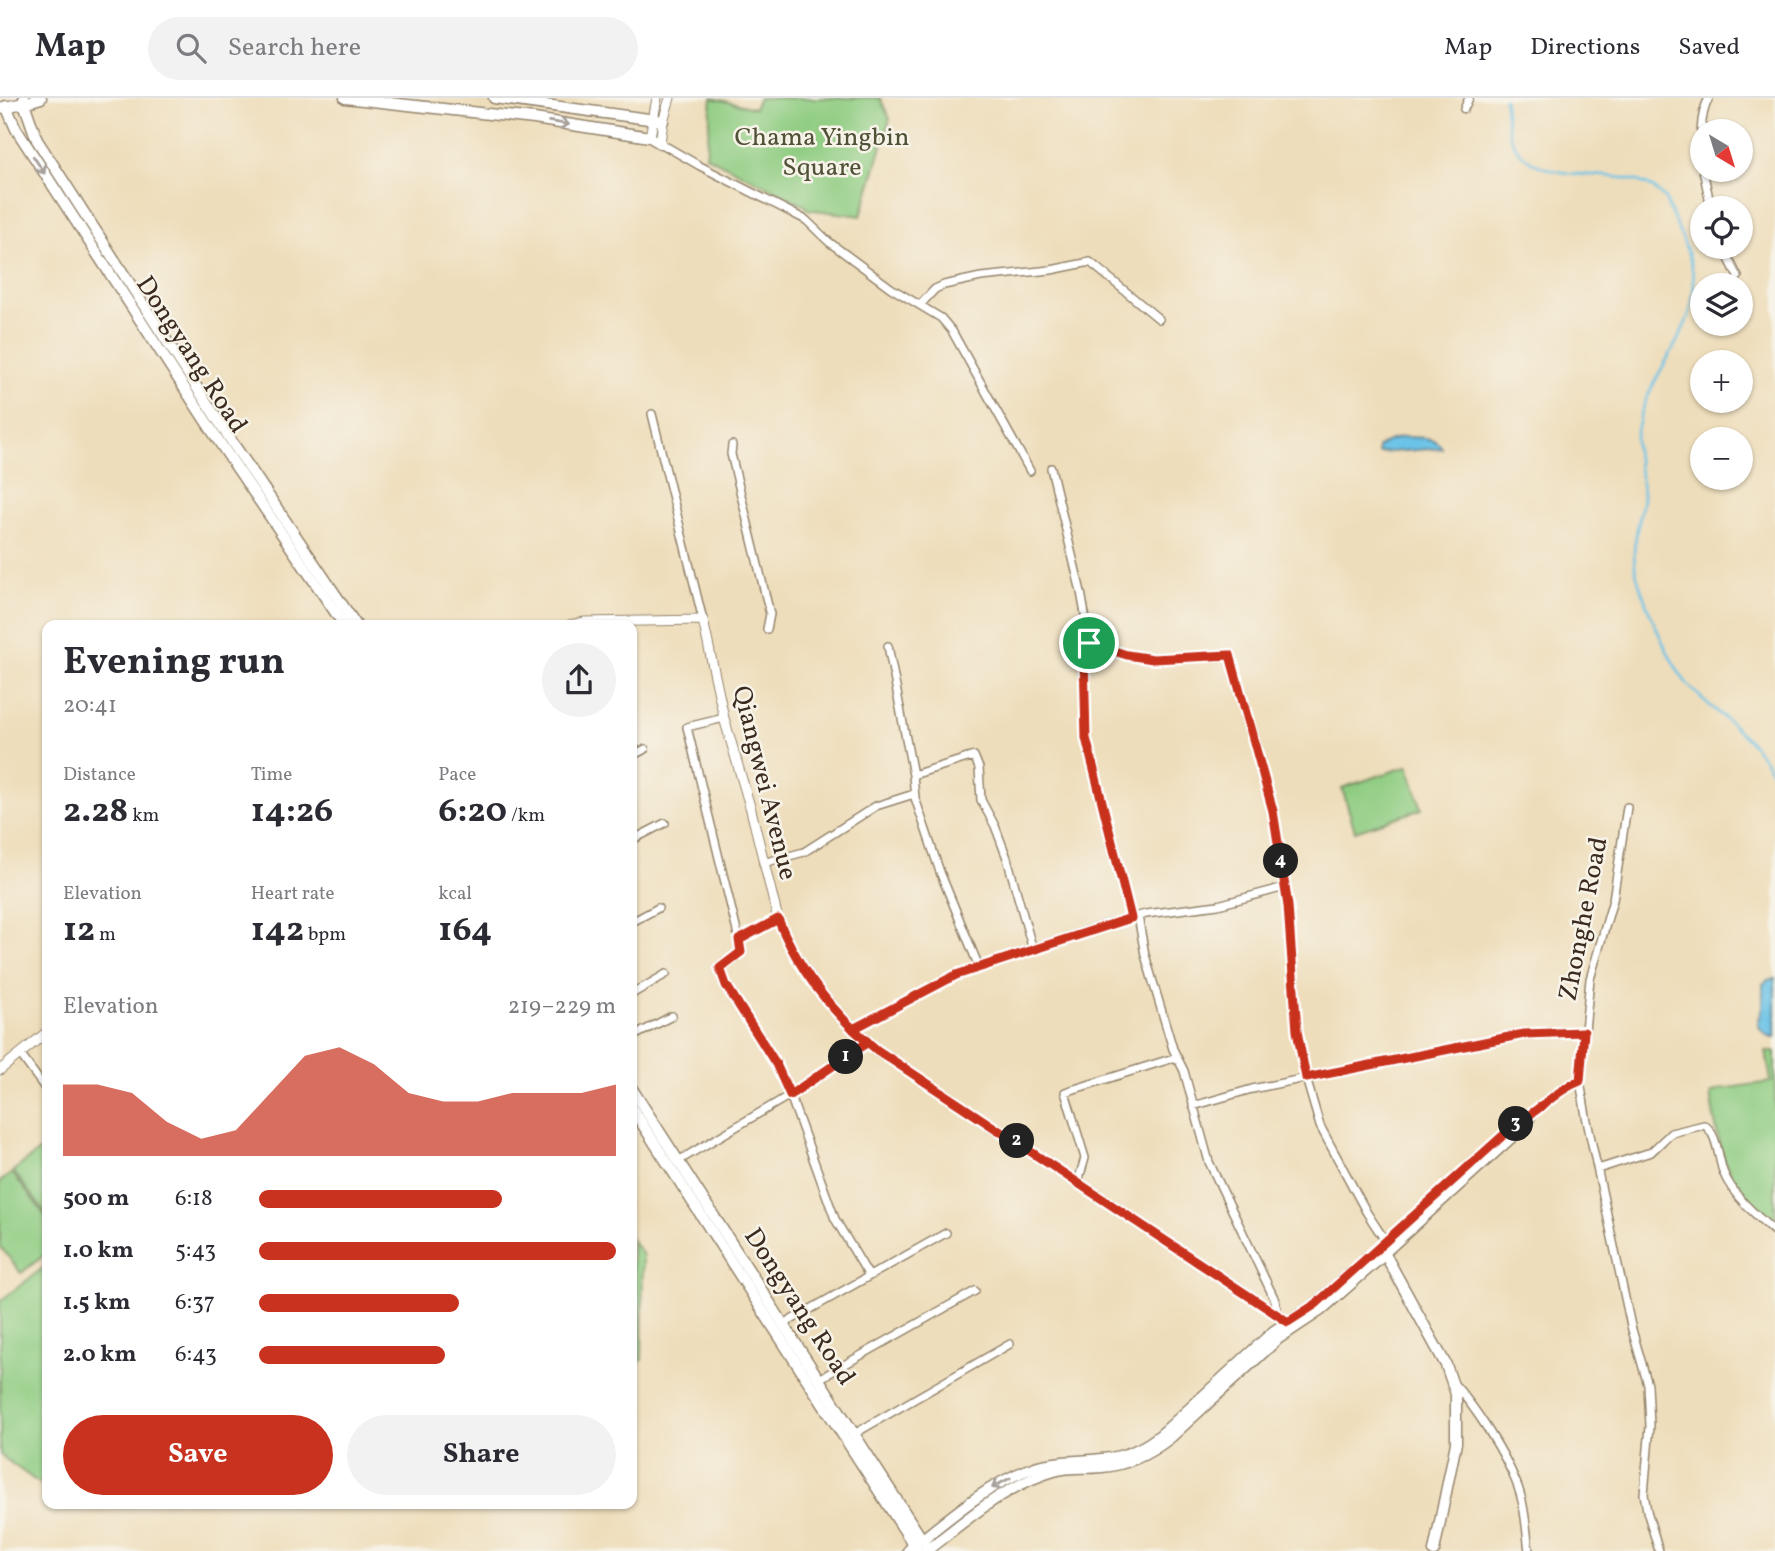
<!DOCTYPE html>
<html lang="en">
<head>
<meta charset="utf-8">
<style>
  :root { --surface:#fff; --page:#f2f2f3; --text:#2b2b33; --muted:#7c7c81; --line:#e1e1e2; --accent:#c8321e }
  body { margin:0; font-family:Vollkorn,serif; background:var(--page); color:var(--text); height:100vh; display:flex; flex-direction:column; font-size:26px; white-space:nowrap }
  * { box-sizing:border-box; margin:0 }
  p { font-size:23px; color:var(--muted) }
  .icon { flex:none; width:38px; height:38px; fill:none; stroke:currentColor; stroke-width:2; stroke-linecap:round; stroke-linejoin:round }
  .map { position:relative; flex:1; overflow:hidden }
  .sheet { position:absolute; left:42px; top:522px; width:595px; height:889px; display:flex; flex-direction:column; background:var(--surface); border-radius:14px; box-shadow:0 2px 5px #0004 }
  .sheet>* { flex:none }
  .needle { width:46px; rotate:142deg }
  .fabs { position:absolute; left:1690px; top:21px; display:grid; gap:14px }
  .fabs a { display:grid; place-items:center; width:63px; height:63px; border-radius:50%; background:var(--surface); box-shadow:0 2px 5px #0004; font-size:35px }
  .pin { position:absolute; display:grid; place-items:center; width:60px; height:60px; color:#fff; margin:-30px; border:4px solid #fff; border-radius:50%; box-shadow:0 2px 7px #0007 }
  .km { position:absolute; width:35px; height:35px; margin:-18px; border-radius:50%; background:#222; color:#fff; font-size:19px; line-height:35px; text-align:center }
  .round { display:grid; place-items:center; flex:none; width:74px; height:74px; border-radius:37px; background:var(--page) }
  .overview { display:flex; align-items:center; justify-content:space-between; height:119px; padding:0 21px }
  h1 { font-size:38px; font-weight:700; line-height:52px }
  .figures { display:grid; grid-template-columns:repeat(3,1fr); gap:10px; height:119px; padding:7px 21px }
  .figures div { display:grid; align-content:center }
  .figures b { font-size:35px; font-weight:700 }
  .figures small { font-size:19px; font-weight:400 }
  .figures p { font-size:19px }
  .chart { height:196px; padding:14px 21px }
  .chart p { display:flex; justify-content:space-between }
  .chart svg { width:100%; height:126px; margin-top:7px; fill:var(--accent); opacity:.7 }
  .action { display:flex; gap:14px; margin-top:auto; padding:14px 21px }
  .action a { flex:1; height:80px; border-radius:42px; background:var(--accent); color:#fff; font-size:28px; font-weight:700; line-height:80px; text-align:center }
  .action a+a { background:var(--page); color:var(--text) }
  ul { padding:0 21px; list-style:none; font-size:23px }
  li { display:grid; grid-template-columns:112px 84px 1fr; align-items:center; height:52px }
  li i { height:18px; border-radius:9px; background:var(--accent) }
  header { display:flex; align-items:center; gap:42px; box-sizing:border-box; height:98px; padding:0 35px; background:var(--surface); border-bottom:2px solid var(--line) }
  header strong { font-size:33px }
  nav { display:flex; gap:38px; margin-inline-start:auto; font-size:24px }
  .search { width:490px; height:63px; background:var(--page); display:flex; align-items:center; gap:18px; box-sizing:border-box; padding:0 24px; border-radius:38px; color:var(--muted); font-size:26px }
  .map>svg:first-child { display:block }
</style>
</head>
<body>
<header>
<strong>Map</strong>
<div class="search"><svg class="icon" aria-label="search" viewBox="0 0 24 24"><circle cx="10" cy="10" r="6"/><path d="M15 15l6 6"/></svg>Search here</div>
<nav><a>Map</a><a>Directions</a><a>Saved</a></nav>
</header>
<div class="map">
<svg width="1775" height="1453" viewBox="0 0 1775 1453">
  <rect width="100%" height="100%" fill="#f7f3e8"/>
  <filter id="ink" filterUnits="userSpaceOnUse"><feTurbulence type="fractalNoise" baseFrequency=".0143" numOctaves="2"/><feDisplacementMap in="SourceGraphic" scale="14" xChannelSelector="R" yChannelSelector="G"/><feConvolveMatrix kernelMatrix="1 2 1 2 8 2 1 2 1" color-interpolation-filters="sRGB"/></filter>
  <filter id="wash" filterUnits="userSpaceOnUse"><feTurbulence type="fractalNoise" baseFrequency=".00686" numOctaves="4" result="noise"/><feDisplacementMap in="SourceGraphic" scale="28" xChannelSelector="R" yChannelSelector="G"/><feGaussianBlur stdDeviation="1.57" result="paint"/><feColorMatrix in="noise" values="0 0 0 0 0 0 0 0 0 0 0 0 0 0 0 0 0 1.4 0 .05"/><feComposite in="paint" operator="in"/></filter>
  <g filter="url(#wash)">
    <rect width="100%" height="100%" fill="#eeddba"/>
    <path fill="#8ecc81" stroke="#647b50" stroke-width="2" d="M712,0L754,10L759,0H880L890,21L861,118L807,111L804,107L706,58Z
      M1408,668L1422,711L1355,733L1342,690Z
      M1766,953H1775V1129C1763,1116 1748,1103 1738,1089C1719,1062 1716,1028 1710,996L1721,991L1771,984Z
      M47,1047V1117L13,1073Z
      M12,1075L47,1120V1155L21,1175L0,1148V1084Z
      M632,1142L643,1157L642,1262L632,1270Z
      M47,1167V1391L0,1357V1203Z"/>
    <path fill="#6ac3e7" stroke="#527682" stroke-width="2" d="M1403,339C1416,340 1435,337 1442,350L1378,355V349L1388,343Z
      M1775,880V939C1767,939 1760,933 1758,925L1763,909V886L1768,882Z"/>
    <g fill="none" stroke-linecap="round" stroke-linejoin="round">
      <path stroke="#6ac3e7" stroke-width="2.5" d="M1504,0C1506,12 1506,26 1510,38C1531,90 1602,69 1643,85C1652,88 1658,94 1665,101C1673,121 1685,143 1691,165C1706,225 1657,261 1641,317C1638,328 1634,341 1636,353C1637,368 1644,385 1643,400C1640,425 1630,448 1636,474C1643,502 1670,567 1689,588C1719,619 1758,641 1775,681"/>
    </g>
  </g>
  <g filter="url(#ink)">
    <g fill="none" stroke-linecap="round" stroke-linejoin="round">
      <defs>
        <path id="minor" d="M1464,11L1469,0
          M660,45L700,68L806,122L829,144L891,190L941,220L952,233L1030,373
          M1703,70C1701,47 1698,20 1709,0
          M1703,72L1711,110
          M1723,149L1738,179
          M920,207L935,191L944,187L981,179L1051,172L1090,164L1159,221
          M652,316L703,522
          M732,347L731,356L770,516L767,531
          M1051,370L1081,494L1088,533L1089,545L1084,558L1086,640L1131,819
          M1089,545L1127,557L1153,561L1230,557L1273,713L1288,809L1297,933L1306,980L1320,1028L1367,1115L1386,1144
          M888,548L913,677L915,700L940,774L979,869
          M724,620L687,629L742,854L720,870L725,887L776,966L790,997L835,1121L869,1178
          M632,658L645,651
          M913,677L974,658L979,670L981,702L995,728L1007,760L1033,852
          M1627,709L1613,802L1590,881L1580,983L1586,1018L1631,1228L1648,1287L1650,1328L1644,1396L1647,1413L1659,1453
          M632,742L665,725
          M763,765L804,754L876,708L914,696
          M1138,818L1145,857L1173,951L1184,973L1209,1064L1275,1202L1278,1217
          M632,824L658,810
          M739,842L778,821
          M632,896L666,876
          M853,931L956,877L1107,826L1146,816L1218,807L1285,789
          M632,939L672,918
          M20,956L47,993
          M1193,1008L1252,991L1524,936L1584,934
          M678,1063L790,997L868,944
          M1598,1071L1651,1054L1671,1035L1704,1027C1718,1035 1718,1062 1724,1076C1734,1099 1757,1118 1775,1134
          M1078,1084L1085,1060L1065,994L1177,959
          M1383,1147L1518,1024C1541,1012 1556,992 1580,983
          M1385,1156L1523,1031L1531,1020
          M784,1226L946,1135
          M819,1281L975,1193
          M1456,1288C1477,1312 1504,1354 1516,1384C1525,1405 1526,1430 1529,1453
          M854,1336L1010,1246"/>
        <path id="tertiary" d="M650,39L657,0
          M660,45L663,23L670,0
          M570,527L585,524L703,522L724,620L751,712L778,821L791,850L817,889L839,916L877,952L1292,1226
          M0,972L47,934"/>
        <path id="secondary" d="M41,0L24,5L37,42L234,347L356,527
          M345,0L534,21L650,39L660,45
          M494,0L663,23
          M6,8L16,31L222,348L344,527
          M632,991L925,1446
          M632,1010L917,1452
          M908,1453C948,1421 989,1384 1038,1368C1060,1362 1080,1364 1102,1361C1126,1359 1148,1348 1165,1333L1274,1233L1316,1206L1381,1149L1446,1267L1456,1296V1345L1434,1453
          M926,1453C965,1423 1005,1387 1054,1373C1070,1368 1086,1371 1102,1369C1127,1367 1151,1355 1171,1339L1279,1240L1321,1212L1385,1156"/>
        <path id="primary" d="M0,10L24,5V0"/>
      </defs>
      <use href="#minor" stroke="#94846c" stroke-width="10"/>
      <use href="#tertiary" stroke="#94846c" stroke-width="11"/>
      <use href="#secondary" stroke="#94846c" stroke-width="13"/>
      <use href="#primary" stroke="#94846c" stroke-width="13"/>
      <use href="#minor" stroke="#fff" stroke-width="7"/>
      <use href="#tertiary" stroke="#fff" stroke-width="9"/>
      <use href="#secondary" stroke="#fff" stroke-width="10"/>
      <use href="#primary" stroke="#fff" stroke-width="10"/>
    </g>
    <defs><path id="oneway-shaft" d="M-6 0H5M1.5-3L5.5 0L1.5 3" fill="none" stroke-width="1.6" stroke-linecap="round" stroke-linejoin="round" transform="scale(1.75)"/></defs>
    <g stroke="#a79f9a">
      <use href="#oneway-shaft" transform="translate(559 25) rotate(9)"/>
      <use href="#oneway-shaft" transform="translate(39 67) rotate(57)"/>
      <use href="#oneway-shaft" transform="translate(1001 1385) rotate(152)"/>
    </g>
  </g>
  <g fill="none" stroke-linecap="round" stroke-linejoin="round" filter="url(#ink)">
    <defs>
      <path id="route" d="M1089,545L1084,558L1086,640L1131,820L956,877L853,931L868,944L790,997L776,966L726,887L720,870L741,854L739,842L778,821C799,873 834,917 877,952L1288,1224L1316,1206L1518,1024C1541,1012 1556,992 1580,983L1584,934L1524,936L1306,980L1297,933L1288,808L1273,713L1230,557L1153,561L1127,557L1089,545"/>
    </defs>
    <use href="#route" stroke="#fff" stroke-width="14"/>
    <use href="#route" stroke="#c8321e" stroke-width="9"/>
  </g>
  <g text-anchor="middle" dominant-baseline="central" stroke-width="5" stroke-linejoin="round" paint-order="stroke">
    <g font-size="26" fill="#505237" stroke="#f7f3e8">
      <text x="822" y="40">Chama Yingbin<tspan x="822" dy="30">Square</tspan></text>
    </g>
    <g font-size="26" fill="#3b2a1e" stroke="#f7f3e8">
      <text transform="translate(191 257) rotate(57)">Dongyang Road</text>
      <text transform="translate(764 685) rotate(76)">Qiangwei Avenue</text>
      <text transform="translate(1584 821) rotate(-79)">Zhonghe Road</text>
      <text transform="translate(799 1209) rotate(57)">Dongyang Road</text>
    </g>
  </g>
</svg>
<div class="fabs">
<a><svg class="needle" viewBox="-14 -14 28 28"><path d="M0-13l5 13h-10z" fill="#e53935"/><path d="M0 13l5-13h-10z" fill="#7c7c81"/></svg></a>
<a><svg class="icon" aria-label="locate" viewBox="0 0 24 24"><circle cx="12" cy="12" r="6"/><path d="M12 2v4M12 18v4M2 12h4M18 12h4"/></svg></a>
<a><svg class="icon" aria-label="layers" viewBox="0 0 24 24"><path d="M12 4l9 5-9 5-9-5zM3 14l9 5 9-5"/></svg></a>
<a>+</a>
<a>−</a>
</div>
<div class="pin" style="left:1089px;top:545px;background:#1e9e55"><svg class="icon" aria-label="arrive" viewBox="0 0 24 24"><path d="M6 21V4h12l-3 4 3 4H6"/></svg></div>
<b class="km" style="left:846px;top:959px">1</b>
<b class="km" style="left:1017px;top:1043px">2</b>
<b class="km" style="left:1516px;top:1026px">3</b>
<b class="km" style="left:1281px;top:763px">4</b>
<section class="sheet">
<div class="overview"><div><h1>Evening run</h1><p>20:41</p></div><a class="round"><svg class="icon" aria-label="share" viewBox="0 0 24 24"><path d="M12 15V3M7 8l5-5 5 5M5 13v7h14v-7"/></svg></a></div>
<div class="figures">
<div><p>Distance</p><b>2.28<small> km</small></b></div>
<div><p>Time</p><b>14:26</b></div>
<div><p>Pace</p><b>6:20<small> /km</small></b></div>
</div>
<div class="figures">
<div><p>Elevation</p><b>12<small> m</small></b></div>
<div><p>Heart rate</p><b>142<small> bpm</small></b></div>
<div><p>kcal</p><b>164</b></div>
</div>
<div class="chart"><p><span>Elevation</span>219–229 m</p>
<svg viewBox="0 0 160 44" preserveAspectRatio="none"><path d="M0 44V19L10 19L20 22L30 32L40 38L50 35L60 22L70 9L80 6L90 12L100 22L110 25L120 25L130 22L140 22L150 22L160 19V44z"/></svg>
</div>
<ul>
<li><b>500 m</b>6:18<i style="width:68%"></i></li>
<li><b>1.0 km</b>5:43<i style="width:100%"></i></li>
<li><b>1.5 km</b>6:37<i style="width:56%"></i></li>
<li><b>2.0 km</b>6:43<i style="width:52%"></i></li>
</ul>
<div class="action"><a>Save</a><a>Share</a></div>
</section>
</div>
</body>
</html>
